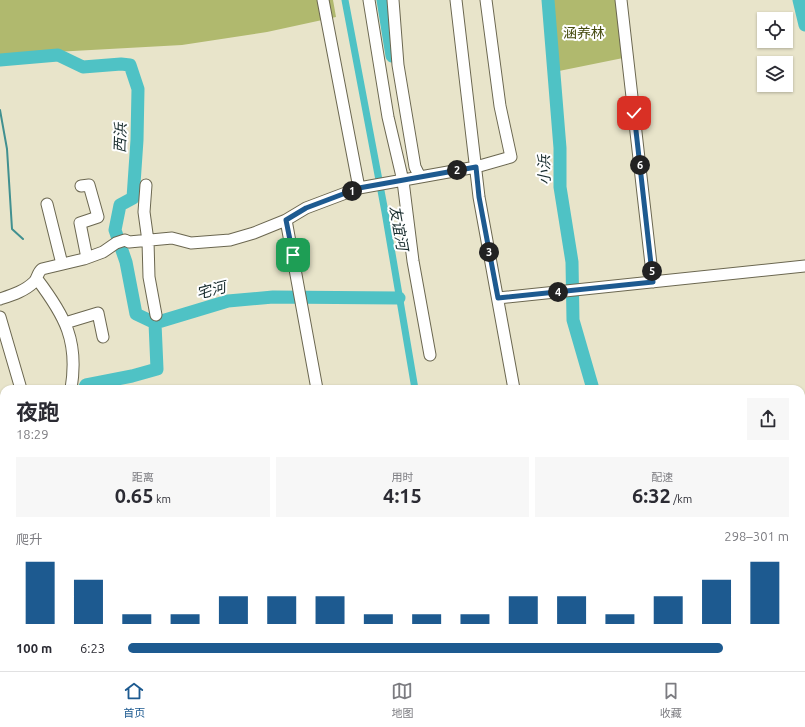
<!DOCTYPE html>
<html lang="zh">
<head>
<meta charset="utf-8">
<style>
  :root { --surface:#fff; --page:#f7f7f7; --text:#2b2b33; --muted:#7c7c81; --line:#e1e1e2; --accent:#1d5a90 }
  body { margin:0; font-family:Ubuntu,"Noto Sans SC",sans-serif; background:var(--page); color:var(--text); height:100vh; display:flex; flex-direction:column; font-size:15px; white-space:nowrap }
  * { box-sizing:border-box; margin:0 }
  p { font-size:13px; color:var(--muted) }
  .icon { flex:none; width:22px; height:22px; fill:none; stroke:currentColor; stroke-width:2; stroke-linecap:round; stroke-linejoin:round }
  .map { position:relative; flex:1; overflow:hidden }
  .side { position:absolute; left:0px; top:385px; width:805px; height:286px; display:flex; flex-direction:column; background:var(--surface); border-radius:12px 12px 0 0; box-shadow:0 1px 3px #0004 }
  .side>* { flex:none }
  .fabs { position:absolute; left:757px; top:12px; display:grid; gap:8px }
  .fabs a { display:grid; place-items:center; width:36px; height:36px; border-radius:0px; background:var(--surface); box-shadow:0 1px 3px #0004; font-size:20px }
  .pin { position:absolute; display:grid; place-items:center; width:34px; height:34px; color:#fff; margin:-17px; border-radius:8px; box-shadow:0 2px 6px #0006 }
  .km { position:absolute; width:20px; height:20px; margin:-10px; border-radius:50%; background:#222; color:#fff; font-size:11px; line-height:20px; text-align:center }
  .round { display:grid; place-items:center; flex:none; width:42px; height:42px; border-radius:0px; background:var(--page) }
  .headline { display:flex; align-items:center; justify-content:space-between; height:68px; padding:0 16px }
  h1 { font-size:22px; font-weight:700; line-height:30px }
  .figures { display:grid; grid-template-columns:repeat(3,1fr); gap:6px; height:68px; padding:4px 16px }
  .figures div { display:grid; align-content:center; border-radius:0px; background:var(--page); text-align:center }
  .figures b { font-size:20px; font-weight:700 }
  .figures small { font-size:11px; font-weight:400 }
  .figures p { font-size:11px }
  .chart { height:112px; padding:8px 16px }
  .chart p { display:flex; justify-content:space-between }
  .chart svg { width:100%; height:72px; margin-top:4px; stroke:var(--accent); stroke-width:6 }
  ul { padding:0 16px; list-style:none; font-size:13px }
  li { display:grid; grid-template-columns:64px 48px 1fr; align-items:center; height:30px }
  li i { height:10px; border-radius:5px; background:var(--accent) }
  .dock { display:flex; justify-content:space-around; align-items:center; height:56px; border-top:1px solid var(--line); background:var(--surface); font-size:11px; color:var(--muted) }
  .dock a { display:grid; justify-items:center; gap:2px }
  .dock .selected { color:var(--accent) }
  .map>svg:first-child { display:block }
</style>
</head>
<body>
<div class="map">
<svg width="805" height="671" viewBox="0 0 805 671">
  <rect width="100%" height="100%" fill="#e8e4ca"/>
  <path fill="#e6d6c4" d="M805,463V671H729V667H801V465Z"/>
  <path fill="#b0b96e" d="M0,0H333L336,17L267,32L182,45L0,55Z
    M548,0H621L628,57L554,72Z"/>
  <g fill="none" stroke-linecap="round" stroke-linejoin="round">
    <path stroke="#419090" stroke-width="2" d="M0,110L7,149L12,229L23,239
      M185,667L186,671"/>
    <path stroke="#4fc2c5" stroke-width="7" d="M345,0L385,212L415,389
      M464,667V671"/>
    <path stroke="#4fc2c5" stroke-width="13" d="M383,0L392,56
      M548,0L560,148V187L572,262L573,320L593,389
      M799,0L805,25
      M0,60L58,55L83,67L121,64L130,65L138,89L137,140L133,198L120,205L115,230L126,262L136,314L155,323
      M84,389L86,385L132,376L157,369L155,323L228,301L273,297L399,298
      M801,463L805,462
      M0,613L4,645
      M7,667V671
      M129,667V671"/>
    <defs>
      <path id="minor" d="M323,0L359,188
        M369,0L388,117L403,181L413,261L430,355
        M393,0L398,65L415,167L420,177
        M456,0L479,197L514,389
        M621,0L653,282
        M146,185L144,212L148,241L149,277L156,315
        M81,186L89,185L98,217L80,223L87,258
        M47,204L62,264
        M286,220L317,389
        M37,279C65,316 79,341 71,389
        M498,298L805,266
        M0,299C12,295 25,291 34,282C38,278 37,273 42,269L84,259L103,252L116,243L125,240L129,242L172,238L191,243L230,240L254,233L286,220L306,208L359,188L476,167L511,157L500,106L486,0
        M0,317L21,389
        M65,323L98,313L103,337
        M0,654L4,653
        M88,667V671
        M566,667L567,671"/>
    </defs>
    <use href="#minor" stroke="#6b6750" stroke-width="13"/>
    <path stroke="#a19e8a" stroke-width="1.5" stroke-dasharray="3 2" stroke-linecap="butt" d="M801,413L805,412"/>
    <use href="#minor" stroke="#fff" stroke-width="11"/>
  </g>
  <g fill="none" stroke-linecap="round" stroke-linejoin="round">
    <defs>
      <path id="route" d="M293,255L286,220L306,208L359,188L476,167L479,197L498,298L653,282L634,113"/>
    </defs>
    <use href="#route" stroke="#fff" stroke-width="8"/>
    <use href="#route" stroke="#1d5a90" stroke-width="5"/>
  </g>
  <g text-anchor="middle" dominant-baseline="central" stroke-width="4" stroke-linejoin="round" paint-order="stroke">
    <g font-size="14" fill="#464c10" stroke="#fff">
      <text x="584" y="33">涵养林</text>
    </g>
    <g font-size="15" font-style="italic" fill="#1a2e2f" stroke="#fff">
      <text transform="translate(120 138) rotate(-88)">西浜</text>
      <text transform="translate(544 170) rotate(-91)">小浜</text>
      <text transform="translate(399 228) rotate(80)">友谊河</text>
      <text transform="translate(211 290) rotate(-14)">宅河</text>
    </g>
  </g>
</svg>
<div class="fabs">
<a><svg class="icon" aria-label="locate" viewBox="0 0 24 24"><circle cx="12" cy="12" r="6"/><path d="M12 2v4M12 18v4M2 12h4M18 12h4"/></svg></a>
<a><svg class="icon" aria-label="layers" viewBox="0 0 24 24"><path d="M12 4l9 5-9 5-9-5zM3 14l9 5 9-5"/></svg></a>
</div>
<div class="pin" style="left:293px;top:255px;background:#1e9e55"><svg class="icon" aria-label="arrive" viewBox="0 0 24 24"><path d="M6 21V4h12l-3 4 3 4H6"/></svg></div>
<div class="pin" style="left:634px;top:113px;background:#d93025"><svg class="icon" aria-label="check" viewBox="0 0 24 24"><path d="M5 12l5 5 9-10"/></svg></div>
<b class="km" style="left:352px;top:191px">1</b>
<b class="km" style="left:457px;top:170px">2</b>
<b class="km" style="left:489px;top:252px">3</b>
<b class="km" style="left:558px;top:292px">4</b>
<b class="km" style="left:652px;top:271px">5</b>
<b class="km" style="left:640px;top:165px">6</b>
<section class="side">
<div class="headline"><div><h1>夜跑</h1><p>18:29</p></div><a class="round"><svg class="icon" aria-label="share" viewBox="0 0 24 24"><path d="M12 15V3M7 8l5-5 5 5M5 13v7h14v-7"/></svg></a></div>
<div class="figures">
<div><p>距离</p><b>0.65<small> km</small></b></div>
<div><p>用时</p><b>4:15</b></div>
<div><p>配速</p><b>6:32<small> /km</small></b></div>
</div>
<div class="chart"><p><span>爬升</span>298–301 m</p>
<svg viewBox="0 0 160 44" preserveAspectRatio="none"><path d="M5 44V6M15 44V17M25 44V38M35 44V38M45 44V27M55 44V27M65 44V27M75 44V38M85 44V38M95 44V38M105 44V27M115 44V27M125 44V38M135 44V27M145 44V17M155 44V6"/></svg>
</div>
<ul>
<li><b>100 m</b>6:23<i style="width:90%"></i></li>
</ul>
</section>
</div>
<nav class="dock">
<a class="selected"><svg class="icon" aria-label="home" viewBox="0 0 24 24"><path d="M3 11l9-7 9 7M6 9v11h12V9"/></svg>首页</a>
<a><svg class="icon" aria-label="map" viewBox="0 0 24 24"><path d="M3 6l6-2 6 2 6-2v14l-6 2-6-2-6 2zM9 4v14M15 6v14"/></svg>地图</a>
<a><svg class="icon" aria-label="saved" viewBox="0 0 24 24"><path d="M7 4h10v16l-5-4-5 4z"/></svg>收藏</a>
</nav>
</body>
</html>
